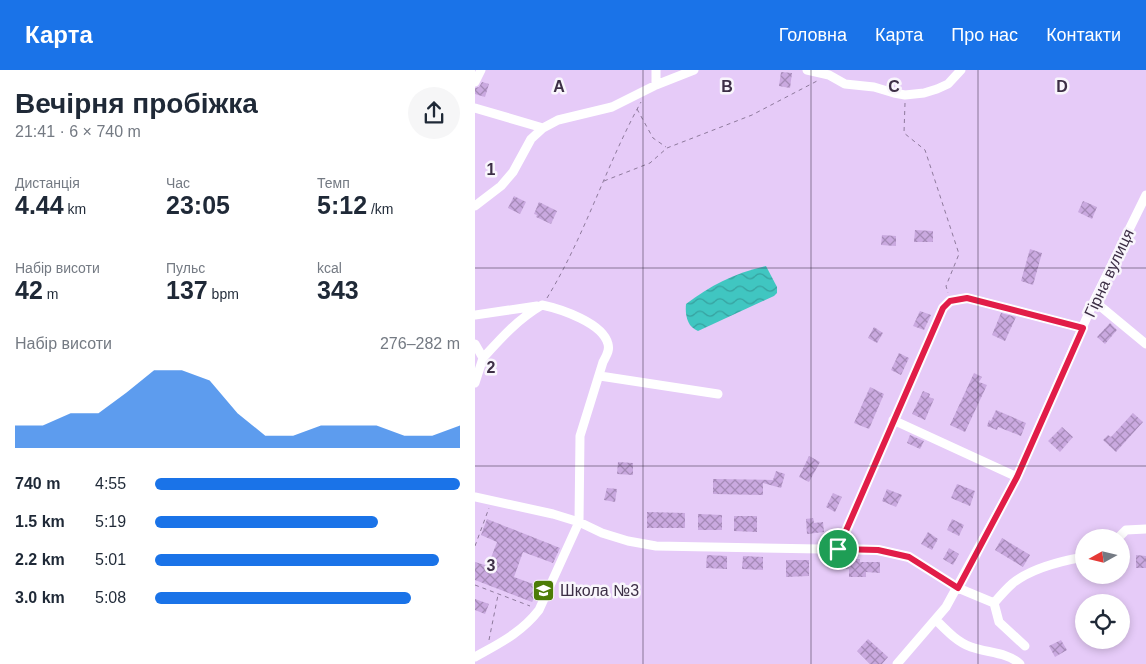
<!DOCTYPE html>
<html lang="uk">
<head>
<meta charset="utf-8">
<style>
  :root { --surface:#fff; --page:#f6f6f7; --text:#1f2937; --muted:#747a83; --accent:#1a73e8 }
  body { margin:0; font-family:Arial,sans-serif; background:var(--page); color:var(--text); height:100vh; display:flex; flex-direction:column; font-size:19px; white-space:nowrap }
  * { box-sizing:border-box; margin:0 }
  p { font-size:16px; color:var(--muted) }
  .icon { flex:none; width:28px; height:28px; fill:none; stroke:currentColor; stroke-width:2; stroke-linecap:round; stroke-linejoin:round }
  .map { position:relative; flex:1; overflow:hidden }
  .panel { display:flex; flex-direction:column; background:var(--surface); width:475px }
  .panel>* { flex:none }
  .needle { width:32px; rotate:262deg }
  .controls { position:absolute; left:600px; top:459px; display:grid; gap:10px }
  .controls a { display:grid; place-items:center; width:55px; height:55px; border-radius:50%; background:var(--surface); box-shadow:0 2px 8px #0003; font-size:25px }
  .pin { position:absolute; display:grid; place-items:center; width:42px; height:42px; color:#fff; margin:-21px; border:2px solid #fff; border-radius:50%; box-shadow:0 1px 5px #0007 }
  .round { display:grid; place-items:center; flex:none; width:52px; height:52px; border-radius:26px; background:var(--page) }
  .overview { display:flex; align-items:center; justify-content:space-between; height:85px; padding:0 15px }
  h1 { font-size:28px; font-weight:700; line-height:38px }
  .metrics { display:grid; grid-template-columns:repeat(3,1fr); gap:8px; height:85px; padding:5px 15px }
  .metrics div { display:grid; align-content:center }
  .metrics b { font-size:25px; font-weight:700 }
  .metrics small { font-size:14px; font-weight:400 }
  .metrics p { font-size:14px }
  .chart { height:140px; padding:10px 15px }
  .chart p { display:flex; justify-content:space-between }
  .chart svg { width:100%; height:90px; margin-top:5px; fill:var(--accent); opacity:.7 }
  ul { padding:0 15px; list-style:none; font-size:16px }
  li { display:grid; grid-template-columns:80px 60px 1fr; align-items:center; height:38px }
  li i { height:12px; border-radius:6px; background:var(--accent) }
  header { display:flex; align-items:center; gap:30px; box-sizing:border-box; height:70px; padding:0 25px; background:var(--accent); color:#fff }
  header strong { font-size:24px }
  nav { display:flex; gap:28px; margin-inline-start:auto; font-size:18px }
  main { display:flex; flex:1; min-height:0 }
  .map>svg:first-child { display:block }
</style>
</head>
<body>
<header>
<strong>Карта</strong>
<nav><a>Головна</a><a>Карта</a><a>Про нас</a><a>Контакти</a></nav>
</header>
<main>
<section class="panel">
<div class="overview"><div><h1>Вечірня пробіжка</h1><p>21:41 · 6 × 740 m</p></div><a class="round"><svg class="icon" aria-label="share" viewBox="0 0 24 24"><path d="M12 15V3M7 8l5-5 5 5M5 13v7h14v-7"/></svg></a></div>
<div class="metrics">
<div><p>Дистанція</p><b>4.44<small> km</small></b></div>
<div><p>Час</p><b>23:05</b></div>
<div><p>Темп</p><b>5:12<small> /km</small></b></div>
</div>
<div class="metrics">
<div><p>Набір висоти</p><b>42<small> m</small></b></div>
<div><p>Пульс</p><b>137<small> bpm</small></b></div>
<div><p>kcal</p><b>343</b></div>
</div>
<div class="chart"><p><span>Набір висоти</span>276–282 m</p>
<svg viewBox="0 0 160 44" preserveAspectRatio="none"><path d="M0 44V33L10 33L20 27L30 27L40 17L50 6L60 6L70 11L80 27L90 38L100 38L110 33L120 33L130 33L140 38L150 38L160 33V44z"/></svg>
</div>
<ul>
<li><b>740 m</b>4:55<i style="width:100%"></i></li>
<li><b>1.5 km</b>5:19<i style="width:73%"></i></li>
<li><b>2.2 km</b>5:01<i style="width:93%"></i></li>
<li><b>3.0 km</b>5:08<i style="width:84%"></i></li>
</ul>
</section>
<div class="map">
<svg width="671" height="594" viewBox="0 0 671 594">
  <defs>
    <pattern id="water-waves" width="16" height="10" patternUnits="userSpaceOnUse" patternTransform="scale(1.25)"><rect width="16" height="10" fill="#40c6c1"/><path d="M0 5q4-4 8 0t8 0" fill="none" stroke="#37a19f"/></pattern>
    <pattern id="building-cross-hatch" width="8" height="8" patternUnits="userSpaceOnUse" patternTransform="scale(1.25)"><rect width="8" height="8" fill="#caa9e0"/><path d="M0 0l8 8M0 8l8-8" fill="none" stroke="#a58ab7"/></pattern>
  </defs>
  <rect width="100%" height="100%" fill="#e6cbf8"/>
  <path fill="url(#water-waves)" d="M291,196L302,217V223L299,226L223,261C212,257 210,245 211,234C234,216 262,202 291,196Z"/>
  <path fill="url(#building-cross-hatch)" d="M306,2L317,3L315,18L304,16Z
    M7,12L14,14L10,27L0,24V18L4,17Z
    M39,126L51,132L45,144L33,138Z
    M608,131L622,137L617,149L603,142Z
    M64,132L82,141L76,154L61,147L62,145L59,144Z
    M440,160L458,161V172H439Z
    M407,165L421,166V176L406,175Z
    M555,179L567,183L558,215L546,211Z
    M445,241L456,245L449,260L438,256Z
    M526,243L541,247L530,271L517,265Z
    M635,253L642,260L630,274L622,267Z
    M399,257L408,263L402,273L393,268Z
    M424,283L434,288L426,305L416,300Z
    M499,303L507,307L504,312L512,315L490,362L475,355Z
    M395,317L409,324L394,359L379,353Z
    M448,321L455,324L454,327L459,329L450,350L437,344Z
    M521,340L551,353L546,366L523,357L522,360L512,356L514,350L516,351Z
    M658,343L668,352L641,382L628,370L633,365L636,367Z
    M587,357L598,367L585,382L573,371Z
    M435,365L449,371L445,379L432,373Z
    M334,386L345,392L334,412L324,407Z
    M143,392L158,393V405L142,404Z
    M301,401L310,404L306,418L288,413V425L238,424V409L298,410Z
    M482,414L500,421L495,436L476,428Z
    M132,418L142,419L140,432L129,430Z
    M412,419L427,425L421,437L407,431Z
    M358,423L367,427L360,442L351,437Z
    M172,442L210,443V458H172Z
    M223,444L247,445V460H223Z
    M259,446H282V462L259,461Z
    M338,448L339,453L348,452L349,462L332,464L331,449Z
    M12,449L85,478L78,493L48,482L39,507L66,517L61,529L59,528L57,532L0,510V492L13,496L22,472L6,465Z
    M477,449L489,455L484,466L472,460Z
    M453,462L463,469L457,480L446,474Z
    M527,468L555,485L548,497L520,480Z
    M474,478L484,484L478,495L468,489Z
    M232,485L252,486V499L231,498Z
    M661,485L671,486V498H661Z
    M268,486L288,487V500L267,499Z
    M356,486L374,487V489H385V492H405V503L391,502V507H374V499L356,498Z
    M311,490H334V506L311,507Z
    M0,529L14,534L10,544L0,540Z
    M393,569L413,587L407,594H395L382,581Z
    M586,570L592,580L580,587L574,576Z"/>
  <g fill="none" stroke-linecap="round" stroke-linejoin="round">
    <path stroke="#8e7a9c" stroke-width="1" stroke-dasharray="4 4" stroke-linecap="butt" d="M430,33L429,63L450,80L484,184L471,216L473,223
      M162,39L178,68L191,77
      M129,111L175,93L192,78L277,45L342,11
      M72,228C110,166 131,95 166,32
      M0,476L14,438
      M0,515L55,536
      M14,570L23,525"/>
    <path stroke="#fff" stroke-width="9" d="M181,0V15
      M332,0L354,5L370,14L399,17L419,23L430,25L449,23L462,19L473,14L486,0
      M0,12L6,0
      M0,38L68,58
      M0,136L26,116L38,102L56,69L68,58L83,50L137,37L181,15L219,0
      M619,231L671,274
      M0,245L62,236
      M0,274L8,288L0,313
      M125,306L243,324
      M418,350L542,407
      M0,427L78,444L104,452L127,463L153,471L181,476L403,480L434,487L483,518L519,533L524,552L550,576
      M643,468L651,460L671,459
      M363,479L468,238L475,231L492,228L608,258
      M519,533C525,526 531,519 538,513C557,498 586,491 609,487
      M461,550C471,560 482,572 496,577C513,583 532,582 545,594
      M0,587C25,573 46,563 64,540L104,452L105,366L128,292C131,286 135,281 133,274C128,253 86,239 67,235C42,250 27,267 8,288
      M422,594L471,537L542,407L619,231L671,125"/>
  </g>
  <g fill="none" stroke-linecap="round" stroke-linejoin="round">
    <defs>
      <path id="route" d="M492,228L608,258L542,407L483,518L434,487L403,480L363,479L468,238L475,231Z"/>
    </defs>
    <use href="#route" stroke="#fff" stroke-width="10"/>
    <use href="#route" stroke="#e11d48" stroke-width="6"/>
  </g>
  <path fill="none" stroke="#3d2f46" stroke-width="1" stroke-opacity="0.55" d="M168,0V594M336,0V594M503,0V594M0,198H671M0,396H671"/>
  <defs>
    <symbol id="school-square" viewBox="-11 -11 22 22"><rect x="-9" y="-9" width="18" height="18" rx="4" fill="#4c7c07" stroke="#f9f6fc"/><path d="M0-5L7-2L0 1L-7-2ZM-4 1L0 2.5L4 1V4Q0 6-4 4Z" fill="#fff"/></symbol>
  </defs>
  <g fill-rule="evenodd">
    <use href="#school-square" x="56" y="508" width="25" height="25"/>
  </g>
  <g text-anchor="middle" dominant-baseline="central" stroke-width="5" stroke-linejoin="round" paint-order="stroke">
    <g font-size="16" fill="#3d2f46" stroke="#f9f6fc">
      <text transform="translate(634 203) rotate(-65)">Гірна вулиця</text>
    </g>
    <g font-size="16" fill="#3d2f46" stroke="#f9f6fc" text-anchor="start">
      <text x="85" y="520">Школа №3</text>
    </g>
  </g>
  <g font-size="16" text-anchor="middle" font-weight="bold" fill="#3d2f46" stroke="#f9f6fc" stroke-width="5" stroke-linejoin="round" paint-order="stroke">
    <text x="84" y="22">A</text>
    <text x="252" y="22">B</text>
    <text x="419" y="22">C</text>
    <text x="587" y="22">D</text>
    <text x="16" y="105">1</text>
    <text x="16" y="303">2</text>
    <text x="16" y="501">3</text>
  </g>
</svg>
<div class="controls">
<a><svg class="needle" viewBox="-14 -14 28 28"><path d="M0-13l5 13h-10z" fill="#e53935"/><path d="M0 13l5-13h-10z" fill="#747a83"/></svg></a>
<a><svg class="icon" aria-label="locate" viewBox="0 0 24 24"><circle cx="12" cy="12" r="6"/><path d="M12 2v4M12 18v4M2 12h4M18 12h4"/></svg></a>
</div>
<div class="pin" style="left:363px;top:479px;background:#1e9e55"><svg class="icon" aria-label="arrive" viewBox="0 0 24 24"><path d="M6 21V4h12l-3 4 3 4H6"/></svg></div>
</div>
</main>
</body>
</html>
